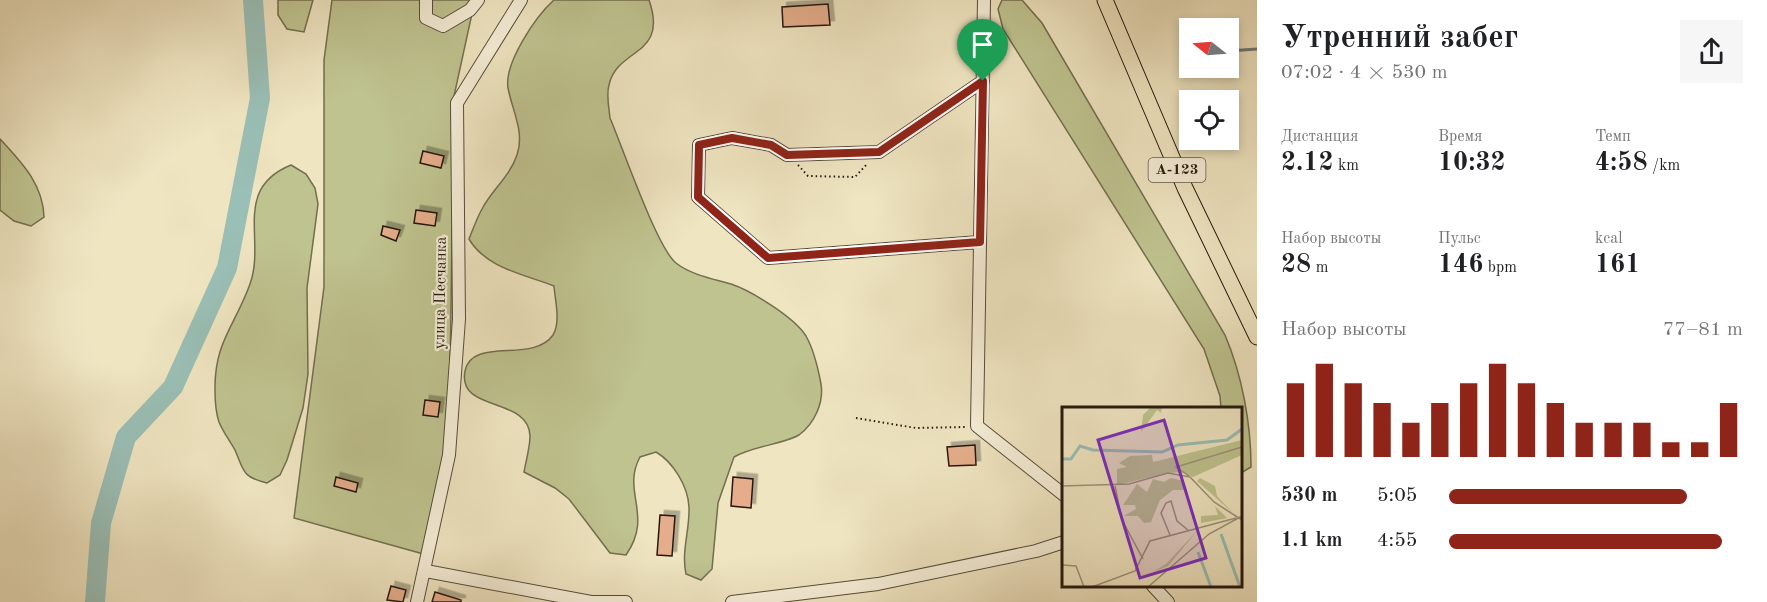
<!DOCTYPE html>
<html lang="ru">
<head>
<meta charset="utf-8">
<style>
  :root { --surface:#fff; --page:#f6f6f6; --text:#202124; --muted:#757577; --accent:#8f2418 }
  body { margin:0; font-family:"Old Standard TT",serif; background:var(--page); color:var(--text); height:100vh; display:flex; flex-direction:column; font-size:22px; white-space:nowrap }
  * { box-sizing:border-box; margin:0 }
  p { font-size:20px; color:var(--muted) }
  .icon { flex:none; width:33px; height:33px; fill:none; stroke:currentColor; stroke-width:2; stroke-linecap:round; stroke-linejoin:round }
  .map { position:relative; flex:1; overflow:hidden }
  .side { display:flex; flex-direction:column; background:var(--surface); width:510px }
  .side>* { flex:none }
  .needle { width:39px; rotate:287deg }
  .fabs { position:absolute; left:1179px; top:18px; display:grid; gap:12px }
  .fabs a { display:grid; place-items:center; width:60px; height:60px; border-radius:0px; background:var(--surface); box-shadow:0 3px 9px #0003; font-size:30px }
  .pin { position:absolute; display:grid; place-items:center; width:51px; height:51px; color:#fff; margin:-62px -26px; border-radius:50% 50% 50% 0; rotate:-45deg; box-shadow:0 0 6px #0007 }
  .pin .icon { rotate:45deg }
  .round { display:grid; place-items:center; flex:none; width:63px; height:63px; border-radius:0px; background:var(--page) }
  .headline { display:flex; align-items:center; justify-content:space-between; height:102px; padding:0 24px }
  h1 { font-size:33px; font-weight:700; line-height:45px }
  .stats { display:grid; grid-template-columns:repeat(3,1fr); gap:9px; height:102px; padding:6px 24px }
  .stats div { display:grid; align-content:center }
  .stats b { font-size:26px; font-weight:700 }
  .stats small { font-size:16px; font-weight:400 }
  .stats p { font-size:16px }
  .chart { height:168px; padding:12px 24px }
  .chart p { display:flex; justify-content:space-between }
  .chart svg { width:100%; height:108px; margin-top:6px; stroke:var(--accent); stroke-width:6 }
  ul { padding:0 24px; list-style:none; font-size:20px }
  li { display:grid; grid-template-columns:96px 72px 1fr; align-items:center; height:45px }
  li i { height:15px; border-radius:8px; background:var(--accent) }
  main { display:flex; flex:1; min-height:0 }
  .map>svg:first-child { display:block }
</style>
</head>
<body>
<main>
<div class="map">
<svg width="1257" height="602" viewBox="0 0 1257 602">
  <defs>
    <filter id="shadow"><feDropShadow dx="4.5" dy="-4.5" stdDeviation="0" flood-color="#0004"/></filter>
  </defs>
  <rect width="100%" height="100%" fill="#efe5c1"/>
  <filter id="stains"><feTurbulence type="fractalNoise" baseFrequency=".00333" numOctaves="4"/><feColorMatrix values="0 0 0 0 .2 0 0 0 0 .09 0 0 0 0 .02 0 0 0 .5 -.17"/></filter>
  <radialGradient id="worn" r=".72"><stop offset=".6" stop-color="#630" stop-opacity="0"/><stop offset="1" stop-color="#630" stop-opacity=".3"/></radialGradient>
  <path fill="#bfc38f" stroke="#726e4f" stroke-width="1.5" d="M278,0H313L304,32L287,29L278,15Z
    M332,0H475L454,96L450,379L442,479L427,555L294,518L324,287V60Z
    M554,0H649C669,57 617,47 609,85C606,95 609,108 610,118C622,146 657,248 676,263C691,275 714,279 731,284C752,291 795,318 806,336C814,350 818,368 821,384C824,402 815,423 799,435C784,444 753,446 734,457L718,503L712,569L701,580L686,574C681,551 690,530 689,507C688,486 673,462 656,452L640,457C621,492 654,515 626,555L610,553L569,499L555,488L524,472C526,461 530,447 530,436C529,396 457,413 465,371C472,336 533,364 553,335C561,322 555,300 554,286C523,274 486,268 469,239C473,229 477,218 482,209C492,190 510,176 517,155C525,132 512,110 508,88C504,63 536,16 554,0Z
    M1002,0H1022L1042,23L1225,335C1242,375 1251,423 1251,467L1241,473L1240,408H1221L1220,396L1204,349L1003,29L998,9Z
    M0,139C22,163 43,184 44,217L31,226L14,221L0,210Z
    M291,165L306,174L315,188L318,204L307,288L308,374L303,408L287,460L280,475L267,483C242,477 244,471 235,450C230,441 223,432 219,422C216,413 215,401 215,391C214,342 235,326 250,284C266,240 232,189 291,165Z"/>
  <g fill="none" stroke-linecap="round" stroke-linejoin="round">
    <path stroke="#6b7c73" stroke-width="3" d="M1228,51L1257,49
      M1185,53H1190"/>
    <path stroke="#9abfb6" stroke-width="20" d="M95,602L101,523L126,437L173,387L227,268L260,98L253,0"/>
  </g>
  <path fill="#e5ad8b" stroke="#25180f" stroke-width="1.5" filter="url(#shadow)" d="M828,4L830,25L783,27L782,7Z
    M423,151L444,156L441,168L420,163Z
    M416,210L437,213L435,226L414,223Z
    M383,226L400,230L396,241L381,235Z
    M425,400L440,402L438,417L423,415Z
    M975,445L976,465L949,466L947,447Z
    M336,477L358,483L356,492L334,486Z
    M733,477L753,479L751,508L731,506Z
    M660,515L675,516L672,556L657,555Z
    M391,586L406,590L403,602L387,600Z
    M435,592L461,600V602H432Z"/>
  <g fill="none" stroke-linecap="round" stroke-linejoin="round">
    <defs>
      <path id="minor" d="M426,0V18L443,26L470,10L478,0
        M984,0L977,426L1064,495
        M979,242L768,258L698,197L699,145L732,138L771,145L787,155L879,152L983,81
        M426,571L591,602H626
        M1153,586L1168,602
        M417,602L449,455L459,319L457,103L521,0
        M732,602L878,584L1036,551L1064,542"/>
      <path id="major" d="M1105,0L1185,188L1257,337"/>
    </defs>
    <use href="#minor" stroke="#584b3c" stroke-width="14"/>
    <use href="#major" stroke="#25180f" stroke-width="17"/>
    <path stroke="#25180f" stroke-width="2" stroke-dasharray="1.5 3" stroke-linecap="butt" d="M798,165L808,176L855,177L868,163
      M856,418L916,428L965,427"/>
    <use href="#minor" stroke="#f5eed7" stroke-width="12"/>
    <use href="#major" stroke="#efe5c1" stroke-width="15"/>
  </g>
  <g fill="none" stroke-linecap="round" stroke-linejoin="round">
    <defs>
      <path id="route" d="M983,81L980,242L768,258L698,197L699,145L732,138L771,145L787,155L879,152Z"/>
    </defs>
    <use href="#route" stroke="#fff" stroke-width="12"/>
    <use href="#route" stroke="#8f2418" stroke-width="8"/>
  </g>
  <g text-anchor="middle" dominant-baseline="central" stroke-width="4.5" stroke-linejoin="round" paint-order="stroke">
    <rect fill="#f5eed7" stroke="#63584b" stroke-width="1.5" x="1148.5" y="158" width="57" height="24" rx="4.5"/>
    <g font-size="15" font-weight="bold" fill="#25180f">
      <text x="1177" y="170">А-123</text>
    </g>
    <g font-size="16" fill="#25180f" stroke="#f5eed7">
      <text transform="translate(441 293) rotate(-89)">улица Песчанка</text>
    </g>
  </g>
  <g transform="translate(1062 407)">
    <rect width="180" height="180" fill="#efe5c1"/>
    <path d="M89,0H100L99,6L95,3L79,25L81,8ZM180,33V48L131,70L118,65L106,66L55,78V62L65,60L57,56L68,49L90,48L91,55ZM109,71L121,74L125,83H111L98,93L89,115L82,116L76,109H62L74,102L73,98H61L75,77L85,85L91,72L102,75ZM138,71L153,79L155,89L171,106L135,74ZM153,99L165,111L139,116V109L156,108ZM136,123L106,159L91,165L104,157Z" fill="#bfc38f"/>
    <path fill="none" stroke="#9abfb6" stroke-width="3" d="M0,52H9L18,39L31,43L100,45L116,38L165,33L180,22M159,127L178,180M136,145L149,180"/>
    <path fill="none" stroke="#9e937a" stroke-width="1.5" d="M127,69L114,60L180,40M0,79L67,77L106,66L128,70L152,95L180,113M53,79L60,113L81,152M108,128L99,106L104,96L109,94L115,114L126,123M0,158L14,159L22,180M30,180L73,164L88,134L174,111M86,180L147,127L180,109"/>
    <path fill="#7b2cbf" fill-opacity="0.15" stroke="#7b2cbf" stroke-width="3" d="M102,13L144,151L78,171L36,33Z"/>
    <rect width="180" height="180" fill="none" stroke="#25180f" stroke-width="3"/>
  </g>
  <rect width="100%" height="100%" filter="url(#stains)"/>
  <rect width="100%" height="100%" fill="url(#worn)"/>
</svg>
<div class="fabs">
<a><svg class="needle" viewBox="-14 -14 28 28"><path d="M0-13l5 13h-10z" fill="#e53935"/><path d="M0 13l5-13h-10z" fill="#757577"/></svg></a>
<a><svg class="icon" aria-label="locate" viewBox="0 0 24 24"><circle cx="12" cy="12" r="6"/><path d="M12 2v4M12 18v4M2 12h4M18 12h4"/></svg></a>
</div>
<div class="pin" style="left:983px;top:81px;background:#1e9e55"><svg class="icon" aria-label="arrive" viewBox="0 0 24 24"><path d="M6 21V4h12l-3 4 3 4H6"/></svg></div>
</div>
<section class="side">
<div class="headline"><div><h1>Утренний забег</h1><p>07:02 · 4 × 530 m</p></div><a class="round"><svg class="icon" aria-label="share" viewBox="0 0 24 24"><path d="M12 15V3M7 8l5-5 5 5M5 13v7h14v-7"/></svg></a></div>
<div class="stats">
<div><p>Дистанция</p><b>2.12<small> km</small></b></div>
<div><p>Время</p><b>10:32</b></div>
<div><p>Темп</p><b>4:58<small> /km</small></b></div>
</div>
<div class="stats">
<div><p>Набор высоты</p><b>28<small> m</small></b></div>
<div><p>Пульс</p><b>146<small> bpm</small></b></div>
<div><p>kcal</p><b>161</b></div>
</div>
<div class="chart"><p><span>Набор высоты</span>77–81 m</p>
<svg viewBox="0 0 160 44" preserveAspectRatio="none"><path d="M5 44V14M15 44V6M25 44V14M35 44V22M45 44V30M55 44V22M65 44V14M75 44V6M85 44V14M95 44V22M105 44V30M115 44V30M125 44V30M135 44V38M145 44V38M155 44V22"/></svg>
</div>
<ul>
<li><b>530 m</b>5:05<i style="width:81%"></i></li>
<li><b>1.1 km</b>4:55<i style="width:93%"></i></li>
</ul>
</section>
</main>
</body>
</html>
